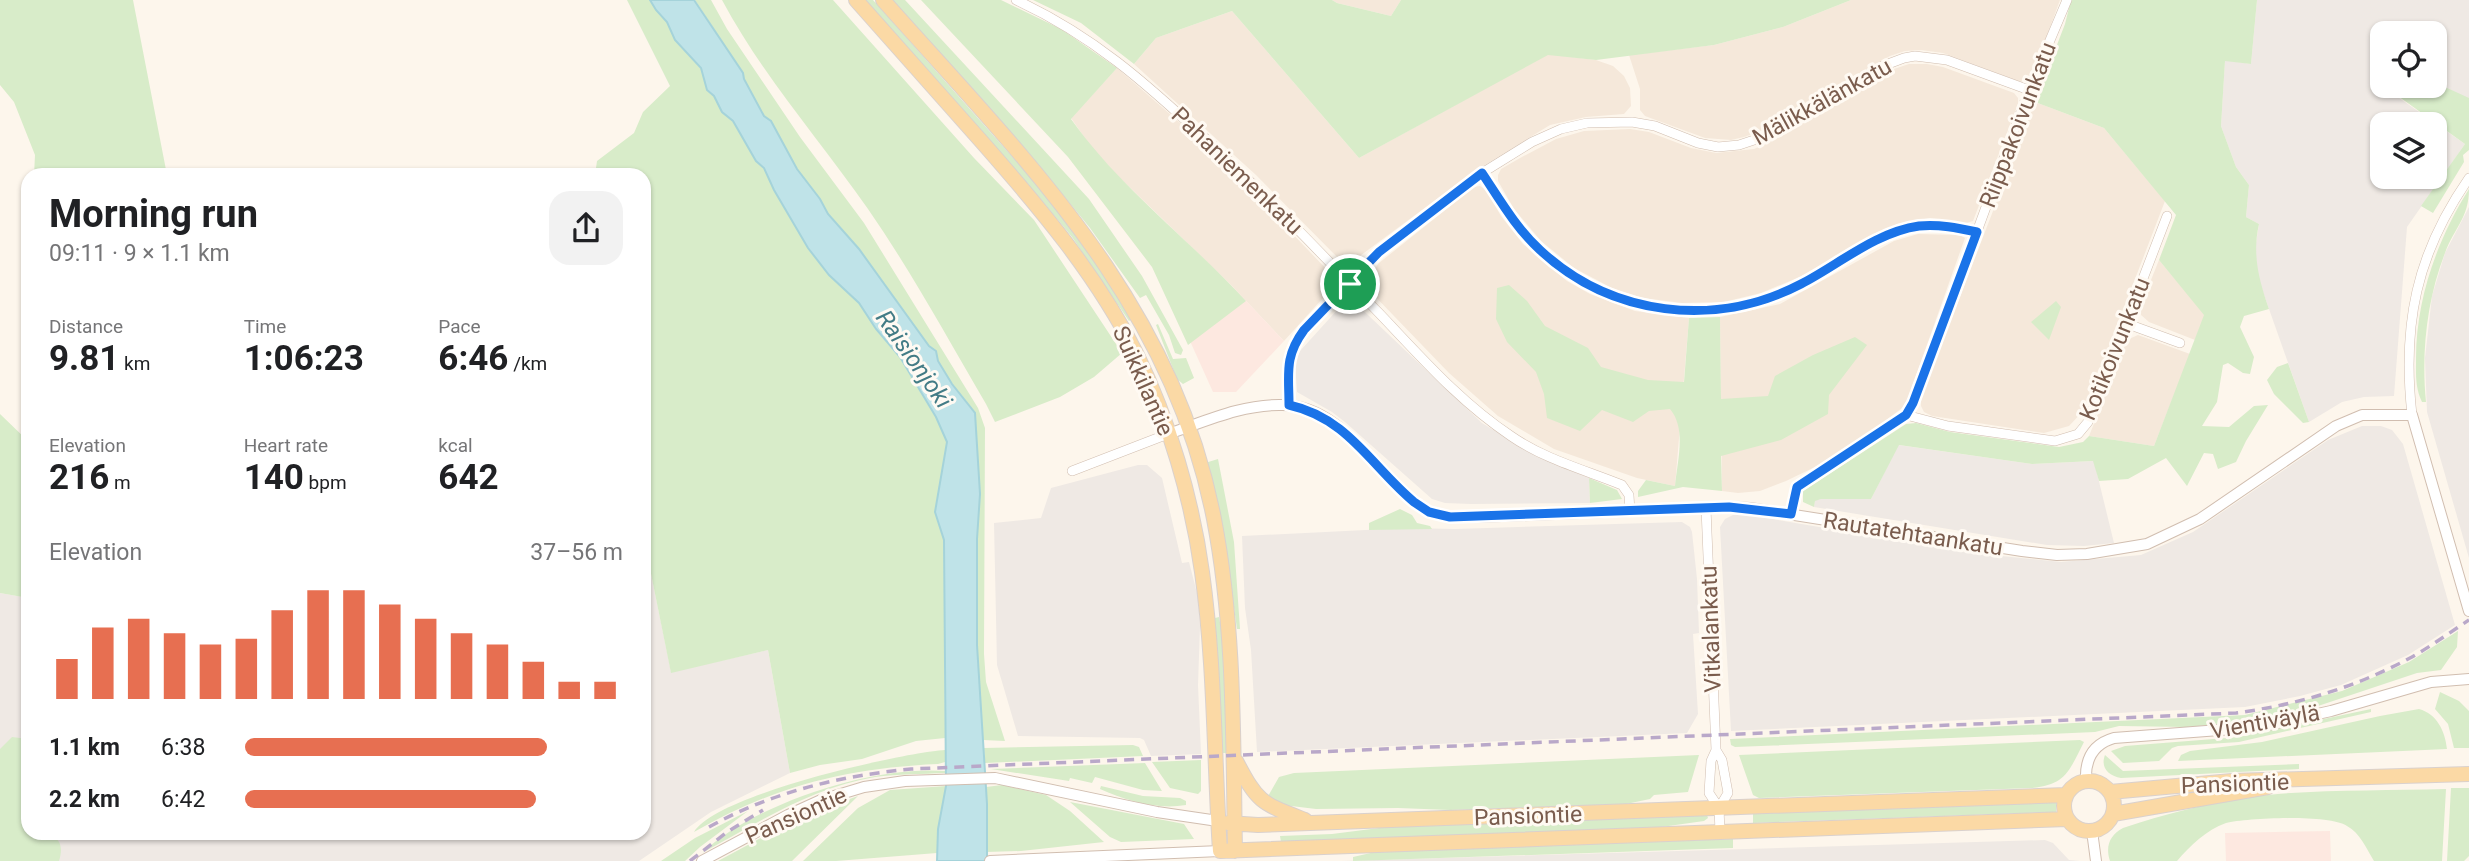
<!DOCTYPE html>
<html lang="en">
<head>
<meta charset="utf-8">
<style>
  :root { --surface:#fff; --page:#f2f2f2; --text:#202124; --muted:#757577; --accent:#e76f51 }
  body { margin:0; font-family:Roboto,sans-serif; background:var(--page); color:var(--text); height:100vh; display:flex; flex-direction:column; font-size:26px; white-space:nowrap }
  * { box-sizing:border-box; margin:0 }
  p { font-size:23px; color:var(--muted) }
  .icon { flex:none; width:38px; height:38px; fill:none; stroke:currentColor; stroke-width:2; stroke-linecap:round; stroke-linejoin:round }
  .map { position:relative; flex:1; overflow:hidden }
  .sheet { position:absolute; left:21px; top:168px; width:630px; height:672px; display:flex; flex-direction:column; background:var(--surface); border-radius:21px; box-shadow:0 2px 5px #0004 }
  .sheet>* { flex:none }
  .buttons { position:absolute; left:2370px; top:21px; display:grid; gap:14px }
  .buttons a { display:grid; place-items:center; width:77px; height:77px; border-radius:14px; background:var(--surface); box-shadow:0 2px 5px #0004; font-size:35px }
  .pin { position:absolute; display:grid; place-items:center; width:60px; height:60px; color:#fff; margin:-30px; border:4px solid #fff; border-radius:50%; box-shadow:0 2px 7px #0007 }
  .round { display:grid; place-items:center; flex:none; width:74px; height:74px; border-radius:21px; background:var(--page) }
  .summary { display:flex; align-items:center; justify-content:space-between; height:119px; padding:0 28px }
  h1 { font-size:38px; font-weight:700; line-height:52px }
  .stats { display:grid; grid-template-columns:repeat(3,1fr); gap:10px; height:119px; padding:7px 28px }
  .stats div { display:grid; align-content:center }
  .stats b { font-size:35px; font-weight:700 }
  .stats small { font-size:19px; font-weight:400 }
  .stats p { font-size:19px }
  .chart { height:196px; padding:14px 28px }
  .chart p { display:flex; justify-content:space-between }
  .chart svg { width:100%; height:126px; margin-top:7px; stroke:var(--accent); stroke-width:6 }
  ul { padding:0 28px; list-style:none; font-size:23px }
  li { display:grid; grid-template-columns:112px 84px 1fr; align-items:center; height:52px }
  li i { height:18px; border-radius:9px; background:var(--accent) }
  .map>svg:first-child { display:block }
</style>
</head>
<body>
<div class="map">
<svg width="2469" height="861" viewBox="0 0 2469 861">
  <rect width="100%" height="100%" fill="#fdf6ec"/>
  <path fill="#f5e8da" d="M1332,0H1401L1391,16L1337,3Z
    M1851,0H2060L2034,71L2030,79L2024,82L2018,81L1943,53L1921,50L1905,51L1890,56L1829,90L1767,129L1744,137L1731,140L1705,138L1645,116L1640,110V89L1629,55L1714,45L1783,27Z
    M1232,11L1359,158L1548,54L1596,60L1613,66L1624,76L1630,88L1631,106L1624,114L1586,117L1550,125L1472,173L1349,264L1342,262L1256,175L1134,64L1156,38Z
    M1909,64H1927L1943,67L2014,93L2018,98V104L1973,221L1966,223L1930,218L1897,224L1802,276L1761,293L1724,302L1682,303L1643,298L1612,288L1574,268L1541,241L1514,209L1498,181V175L1501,169L1520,158L1556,139L1584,131L1630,129L1649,132L1691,148L1716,153L1754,149L1780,137L1888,71Z
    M1117,68L1217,155L1333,276V287L1284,341L1232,286L1119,177L1091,147L1071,118Z
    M2035,102L2104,128L2165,201L2085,409L2069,426L2044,433L1932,416L1924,412L1921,406V398Z
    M1480,186L1486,190L1501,216L1523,244L1567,281L1590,294L1635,311L1689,318L1675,486L1637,478L1554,449L1498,416L1449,373L1366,287L1365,283L1379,263L1474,187Z
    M1918,234L1960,235L1965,238L1908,398L1902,408L1868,434L1817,466L1786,481L1760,491L1738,493L1722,491L1720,317L1780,304L1894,241Z
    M2159,260L2205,315L2195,340L2149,322L2141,315V305Z
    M2138,335L2190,354L2154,446L2089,436L2126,343L2129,339Z"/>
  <path fill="#fde8e0" d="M1232,286L1284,341L1236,392H1213L1185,330Z
    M2330,831L2331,861H2226L2225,833Z"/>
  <path fill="#efe9e4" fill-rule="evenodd" d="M2257,0H2469V115L2434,86V33H2382V86L2465,144L2407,227L2394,396L2364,397L2342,402L2309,422L2257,275L2255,249L2259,224L2246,217L2249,185L2236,167L2221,126L2225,60L2251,64ZM2382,124H2434V177H2382Z
    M2469,207V558L2427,412L2425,358L2432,296L2445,253Z
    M1349,297L1482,423L1536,456L1589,478L1590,503L1471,504L1445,503L1432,499L1345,422L1332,412L1297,392L1295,363L1300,351Z
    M2362,426H2381L2392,430L2403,444L2455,625L2408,655L2341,685L2300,696L2245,707L1731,731L1720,527L1725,519L1733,515L1743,514L1972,553L2061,562L2141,555L2193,532L2328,440Z
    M1898,445L2032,464L2094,461L2114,543L2084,546L2047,545L1814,507L1815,500L1821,499H1871Z
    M1138,465H1147L1162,478L1182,563L1189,562L1198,597L1200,627L1198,685L1201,754L1151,756L1144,740L1140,738L1018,736L997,665L994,523L1041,518L1051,488Z
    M1682,522L1690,527L1692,532L1697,579L1699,633L1693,634L1698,714L1687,733L1257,752L1251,650L1245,608L1242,536L1406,528L1455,529Z
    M644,539L671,672L768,650L790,773L711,812L639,861H0V593L28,598V833H644Z
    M2045,840L2053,843L2069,860L2080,861H1341Z"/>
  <path fill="#d8ecc9" d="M0,0H133L167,175H34L35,155L14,102L0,85Z
    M627,0H650L656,10L667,22L675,40L701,69L707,90L714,96L722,112L733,121L756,161L764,168L774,190L808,248L829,275L859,303L876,329L900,357L936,417L947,442L935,512L944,540L945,738L916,741L862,759L820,765L790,773L768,650L671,673L644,539V175H595L597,161L634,133L643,112L670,86Z
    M695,0H711L727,29L800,137L864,223L978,408L985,428L984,654L986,682L1005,741L983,740L977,645V539L980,494L975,413L952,384L938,361L936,351L929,346L859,249L828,214L820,199L797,169L771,121L764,116L744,79L743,73Z
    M722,0H833L974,158L1034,220L1122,353L1094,377L1060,397L995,422L986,404C948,339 911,271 868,209C819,139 762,75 722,0Z
    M864,0H873L1047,196L1077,235L1132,319L1129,321L1072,237L1040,198Z
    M892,0H905L1089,199L1142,276L1183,350L1181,355L1175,353L1169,335L1146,295L1140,298L1090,228L1028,152Z
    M921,0H1001L1061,29L1117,68L1071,119C1120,188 1189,239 1246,301L1188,345L1152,267L1068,157Z
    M1033,0H1332L1337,3L1391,16L1401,0H1851L1783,27L1714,45L1596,60L1548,55L1359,158L1232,11L1156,38L1134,64L1081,23Z
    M2071,0H2257L2251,64L2225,61L2221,126L2236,167L2249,185L2246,217L2259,224C2252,255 2259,280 2269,309L2244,316L2240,327L2254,357L2250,374L2243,373L2228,363L2223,365L2217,402L2202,426L2229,427L2254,406L2268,405L2246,441L2236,462L2218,469L2213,454L2204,453L2187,486L2166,458L2128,479L2099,481L2093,461L2032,464L1899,445L1871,499H1821L1815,501L1814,507L1803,502V491L1906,424L1916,423L1950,432L2059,447L2083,442L2089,436L2154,446L2204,315L2159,260L2176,215L2104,128L2035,102L2065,24Z
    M2434,85L2445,87L2469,98V150L2463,155L2464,162L2433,213L2421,206L2465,144L2384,86Z
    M2469,189C2469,218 2454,228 2445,253C2427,299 2421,353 2426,402H2422C2415,388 2416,374 2416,359C2416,299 2437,240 2469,189Z
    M1509,285L1527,301L1545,326L1588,348L1601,367L1648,380L1684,382L1689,318L1720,317L1721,399L1768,396L1775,376L1813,355L1855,337L1867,345L1829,395L1828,414L1781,440L1721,456L1722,491L1683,487L1638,497V491L1646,480L1675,486C1677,462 1687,429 1670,409L1649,411L1633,422L1602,410L1580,431L1547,418L1544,394L1536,372L1507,342L1496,319L1497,288Z
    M2056,301L2061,307L2049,340L2031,322Z
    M1158,324L1173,359L1186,358L1194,378L1183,384L1177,379L1156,325Z
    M2288,363L2309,422L2303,423L2274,394L2267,380L2277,367Z
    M0,414L28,441V598L0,593Z
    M1218,459L1234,542L1240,629H1237L1225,543L1205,463Z
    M1589,478L1617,490L1622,499L1590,503Z
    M1400,509L1412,515L1417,523L1430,526L1432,529L1369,530V523Z
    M1219,617L1223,640L1228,753H1221L1215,618Z
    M2458,631L2457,647L2441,670L2417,673L2318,706L2245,722L2187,727L2119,726L2095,732L1735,747L1731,745L1730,739L2245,715L2342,691L2409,662Z
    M2440,692L2459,701L2469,711V748H2454L2448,724L2435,709Z
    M2371,709V712L2239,742L2178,746L2172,748L2159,761L2123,763L2111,751L2125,746L2239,737Z
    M2419,709C2437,714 2445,731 2447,749L2178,761L2181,755L2190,751L2262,742L2380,716Z
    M12,737L28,739V833C49,833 67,835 59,861H0V749Z
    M2080,740L2084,742C2069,771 2066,785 2031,788L1759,798L1753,795L1739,755Z
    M1133,745L1139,747L1143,756L985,763L984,748Z
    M945,750V762L938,764C847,768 774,786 694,832C715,795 900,753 945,750Z
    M1699,755L1688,792L1654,795L1650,799L1626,804L1450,810L1398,808L1316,809L1283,805L1267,798L1279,777L1294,773Z
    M2105,755L2123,771L2299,764V769L2121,778C2109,776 2100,768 2105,755Z
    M1201,760V791L1198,794L1170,788L1152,762Z
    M1145,763L1162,791L1143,790L1095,777L1092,783L1070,778L1069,781L991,769Z
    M945,771V773C922,774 898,774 875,777C813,787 757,823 702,853C755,803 874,765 945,771Z
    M1002,785L1046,795L1070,811L1104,842L1021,851L986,852V787Z
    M946,786L938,829L937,853L836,861H803L858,808L890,790Z
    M1101,786L1143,796L1180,798L1186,801V805C1157,810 1127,801 1100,789Z
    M2451,788H2469V856L2464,861H2447Z
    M2446,789L2442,861H2374C2366,848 2360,833 2347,826C2328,814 2248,818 2226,823C2206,830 2190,846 2177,861H2110C2105,846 2110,835 2123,828C2164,814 2205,804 2248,797C2310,789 2382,791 2446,789Z
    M858,796L792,861H718L802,816Z
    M1070,802L1184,824L1194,839L1121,842L1110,837Z
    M2056,802V812L1753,823V813Z
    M748,811L700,847L685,861H661L695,838Z
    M1707,815L1708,818L1704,821L1654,828L1281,842L1280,836L1332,834L1387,827Z
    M1733,839V848L1353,861V857L1375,852Z"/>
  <path fill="#bfe3e8" stroke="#a5d3da" stroke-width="2" d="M650,0H694L743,73L744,79L764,116L771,121L797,169L820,199L828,214L859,249L929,346L936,351L938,361L952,384L975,413L980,494L977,539V645L987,804V861H937L938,829L946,786L944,540L935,512L947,442L936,417L900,357L876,329L859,303L829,275L808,248L774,190L764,168L756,161L733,121L722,112L714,96L707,90L701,68L675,40L667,22L656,10Z"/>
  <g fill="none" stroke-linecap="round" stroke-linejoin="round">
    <defs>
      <path id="minor" d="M1016,0C1092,35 1146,83 1207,140C1267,196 1322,255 1379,313C1421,357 1460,402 1511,436C1544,459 1585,470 1622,485L1629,495L1630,512
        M1482,173C1500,199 1516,228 1540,250C1609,315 1711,328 1796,287C1836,267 1875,232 1920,226C1939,224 1958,228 1977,232
        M2125,323L2180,343
        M1289,405C1289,374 1284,357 1304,330L1379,252L1394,239L1482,173L1532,142L1561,129L1587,123L1632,122L1655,126L1698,143L1718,147L1739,145L1772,134L1880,67L1904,58L1915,56L1947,60L2029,90
        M1906,415L1948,426L2055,441L2078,434L2088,422L2167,216
        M2412,415C2402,325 2416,254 2469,178
        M1072,471L1168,434
        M1706,508L1716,750L1711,761L1709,793L1719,808
        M1791,514L1797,487L1905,417L1914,403L2029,90L2067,0
        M1716,750L1722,760L1728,793L1719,808L1720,832"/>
      <path id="tertiary" d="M1168,434C1204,422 1242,404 1282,405C1333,405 1364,454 1397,486C1407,496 1417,507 1430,512C1446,518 1462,517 1478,517L1729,507L1750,508L2022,551L2057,555L2087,554L2147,544L2200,519L2336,426L2362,415H2412L2469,611
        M2086,780C2085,759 2093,744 2114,738L2259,727L2331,711L2431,682L2469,679
        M2092,831L2096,861
        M702,861L788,815L821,800L864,787L905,781L995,778L1157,812L1218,821
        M990,861L1220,851"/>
      <path id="primary" d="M856,0C898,47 940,95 982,142C1040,208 1097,275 1137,355C1169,421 1192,499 1202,572C1215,664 1214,759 1220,851L2067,819
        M883,0C1025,160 1171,299 1214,519C1235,628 1233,740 1235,851
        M1236,761C1258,803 1261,803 1305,820
        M2064 806a25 25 0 1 1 50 0a25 25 0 1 1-50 0Z
        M2110,792L2232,781L2469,774
        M2113,814L2268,787
        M1228,823L1258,825L2066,795"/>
    </defs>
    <use href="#minor" stroke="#d1beb0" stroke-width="10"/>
    <use href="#tertiary" stroke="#d1beb0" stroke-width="12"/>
    <use href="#primary" stroke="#dad1cd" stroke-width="16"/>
    <use href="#minor" stroke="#fff" stroke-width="9"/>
    <use href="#tertiary" stroke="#fff" stroke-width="10"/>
    <use href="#primary" stroke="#fbd9a5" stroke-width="14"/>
    <path stroke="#b9a8c9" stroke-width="3.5" stroke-dasharray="10 7" stroke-linecap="butt" d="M709,827C772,792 839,776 911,769L2236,713C2297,705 2356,687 2410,658C2430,647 2449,633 2469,620
      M690,861L727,832L763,810"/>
  </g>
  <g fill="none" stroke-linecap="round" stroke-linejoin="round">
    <defs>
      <path id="route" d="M1482,173C1500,200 1516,228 1540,250C1611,316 1715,329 1801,284C1838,265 1876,232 1919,226C1939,224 1958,228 1977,232L1913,403L1906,415L1797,487L1791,514L1729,507L1450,517L1429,512L1414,502C1371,466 1348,418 1289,405C1289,374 1284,357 1304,330L1379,252Z"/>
    </defs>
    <use href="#route" stroke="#fff" stroke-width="14"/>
    <use href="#route" stroke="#1a73e8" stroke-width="9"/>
  </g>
  <g text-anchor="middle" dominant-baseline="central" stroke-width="6" stroke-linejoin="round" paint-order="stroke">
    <g font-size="23" fill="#7a5c4d" stroke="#fffaf3">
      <text transform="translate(1822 102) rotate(-29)">Mälikkälänkatu</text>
      <text transform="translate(2018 125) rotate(-69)">Riippakoivunkatu</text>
      <text transform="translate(1237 171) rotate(44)">Pahaniemenkatu</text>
      <text transform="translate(2115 349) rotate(-68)">Kotikoivunkatu</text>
      <text transform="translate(1143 381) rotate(66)">Suikkilantie</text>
      <text transform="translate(1913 534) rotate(9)">Rautatehtaankatu</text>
      <text transform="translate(1711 629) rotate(-92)">Vitkalankatu</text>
      <text transform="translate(2265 722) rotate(-10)">Vientiväylä</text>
      <text transform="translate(2235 784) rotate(-2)">Pansiontie</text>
      <text transform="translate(796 816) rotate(-24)">Pansiontie</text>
      <text transform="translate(1528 816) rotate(-2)">Pansiontie</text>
    </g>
    <g font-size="24" font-style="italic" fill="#437c86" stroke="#fffaf3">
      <text transform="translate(914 359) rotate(55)">Raisionjoki</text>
    </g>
  </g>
</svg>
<div class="buttons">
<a><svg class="icon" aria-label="locate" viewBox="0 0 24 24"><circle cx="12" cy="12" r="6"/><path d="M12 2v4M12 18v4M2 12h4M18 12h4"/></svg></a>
<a><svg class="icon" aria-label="layers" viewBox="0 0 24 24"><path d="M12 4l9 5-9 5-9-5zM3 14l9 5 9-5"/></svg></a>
</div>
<div class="pin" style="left:1350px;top:284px;background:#1e9e55"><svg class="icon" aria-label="arrive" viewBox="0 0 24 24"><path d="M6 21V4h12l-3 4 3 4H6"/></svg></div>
<section class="sheet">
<div class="summary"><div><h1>Morning run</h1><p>09:11 · 9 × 1.1 km</p></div><a class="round"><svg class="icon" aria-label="share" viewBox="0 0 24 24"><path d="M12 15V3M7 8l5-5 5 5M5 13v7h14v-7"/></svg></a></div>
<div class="stats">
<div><p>Distance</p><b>9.81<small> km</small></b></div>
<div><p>Time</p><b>1:06:23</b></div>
<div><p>Pace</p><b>6:46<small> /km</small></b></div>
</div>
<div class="stats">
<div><p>Elevation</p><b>216<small> m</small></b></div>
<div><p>Heart rate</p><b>140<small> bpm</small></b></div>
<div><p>kcal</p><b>642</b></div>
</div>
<div class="chart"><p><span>Elevation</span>37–56 m</p>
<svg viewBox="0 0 160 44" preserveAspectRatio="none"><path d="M5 44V30M15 44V19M25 44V16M35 44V21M45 44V25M55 44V23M65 44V13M75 44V6M85 44V6M95 44V11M105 44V16M115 44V21M125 44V25M135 44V31M145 44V38M155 44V38"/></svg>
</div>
<ul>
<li><b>1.1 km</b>6:38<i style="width:80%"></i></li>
<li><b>2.2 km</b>6:42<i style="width:77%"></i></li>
</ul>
</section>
</div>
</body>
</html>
